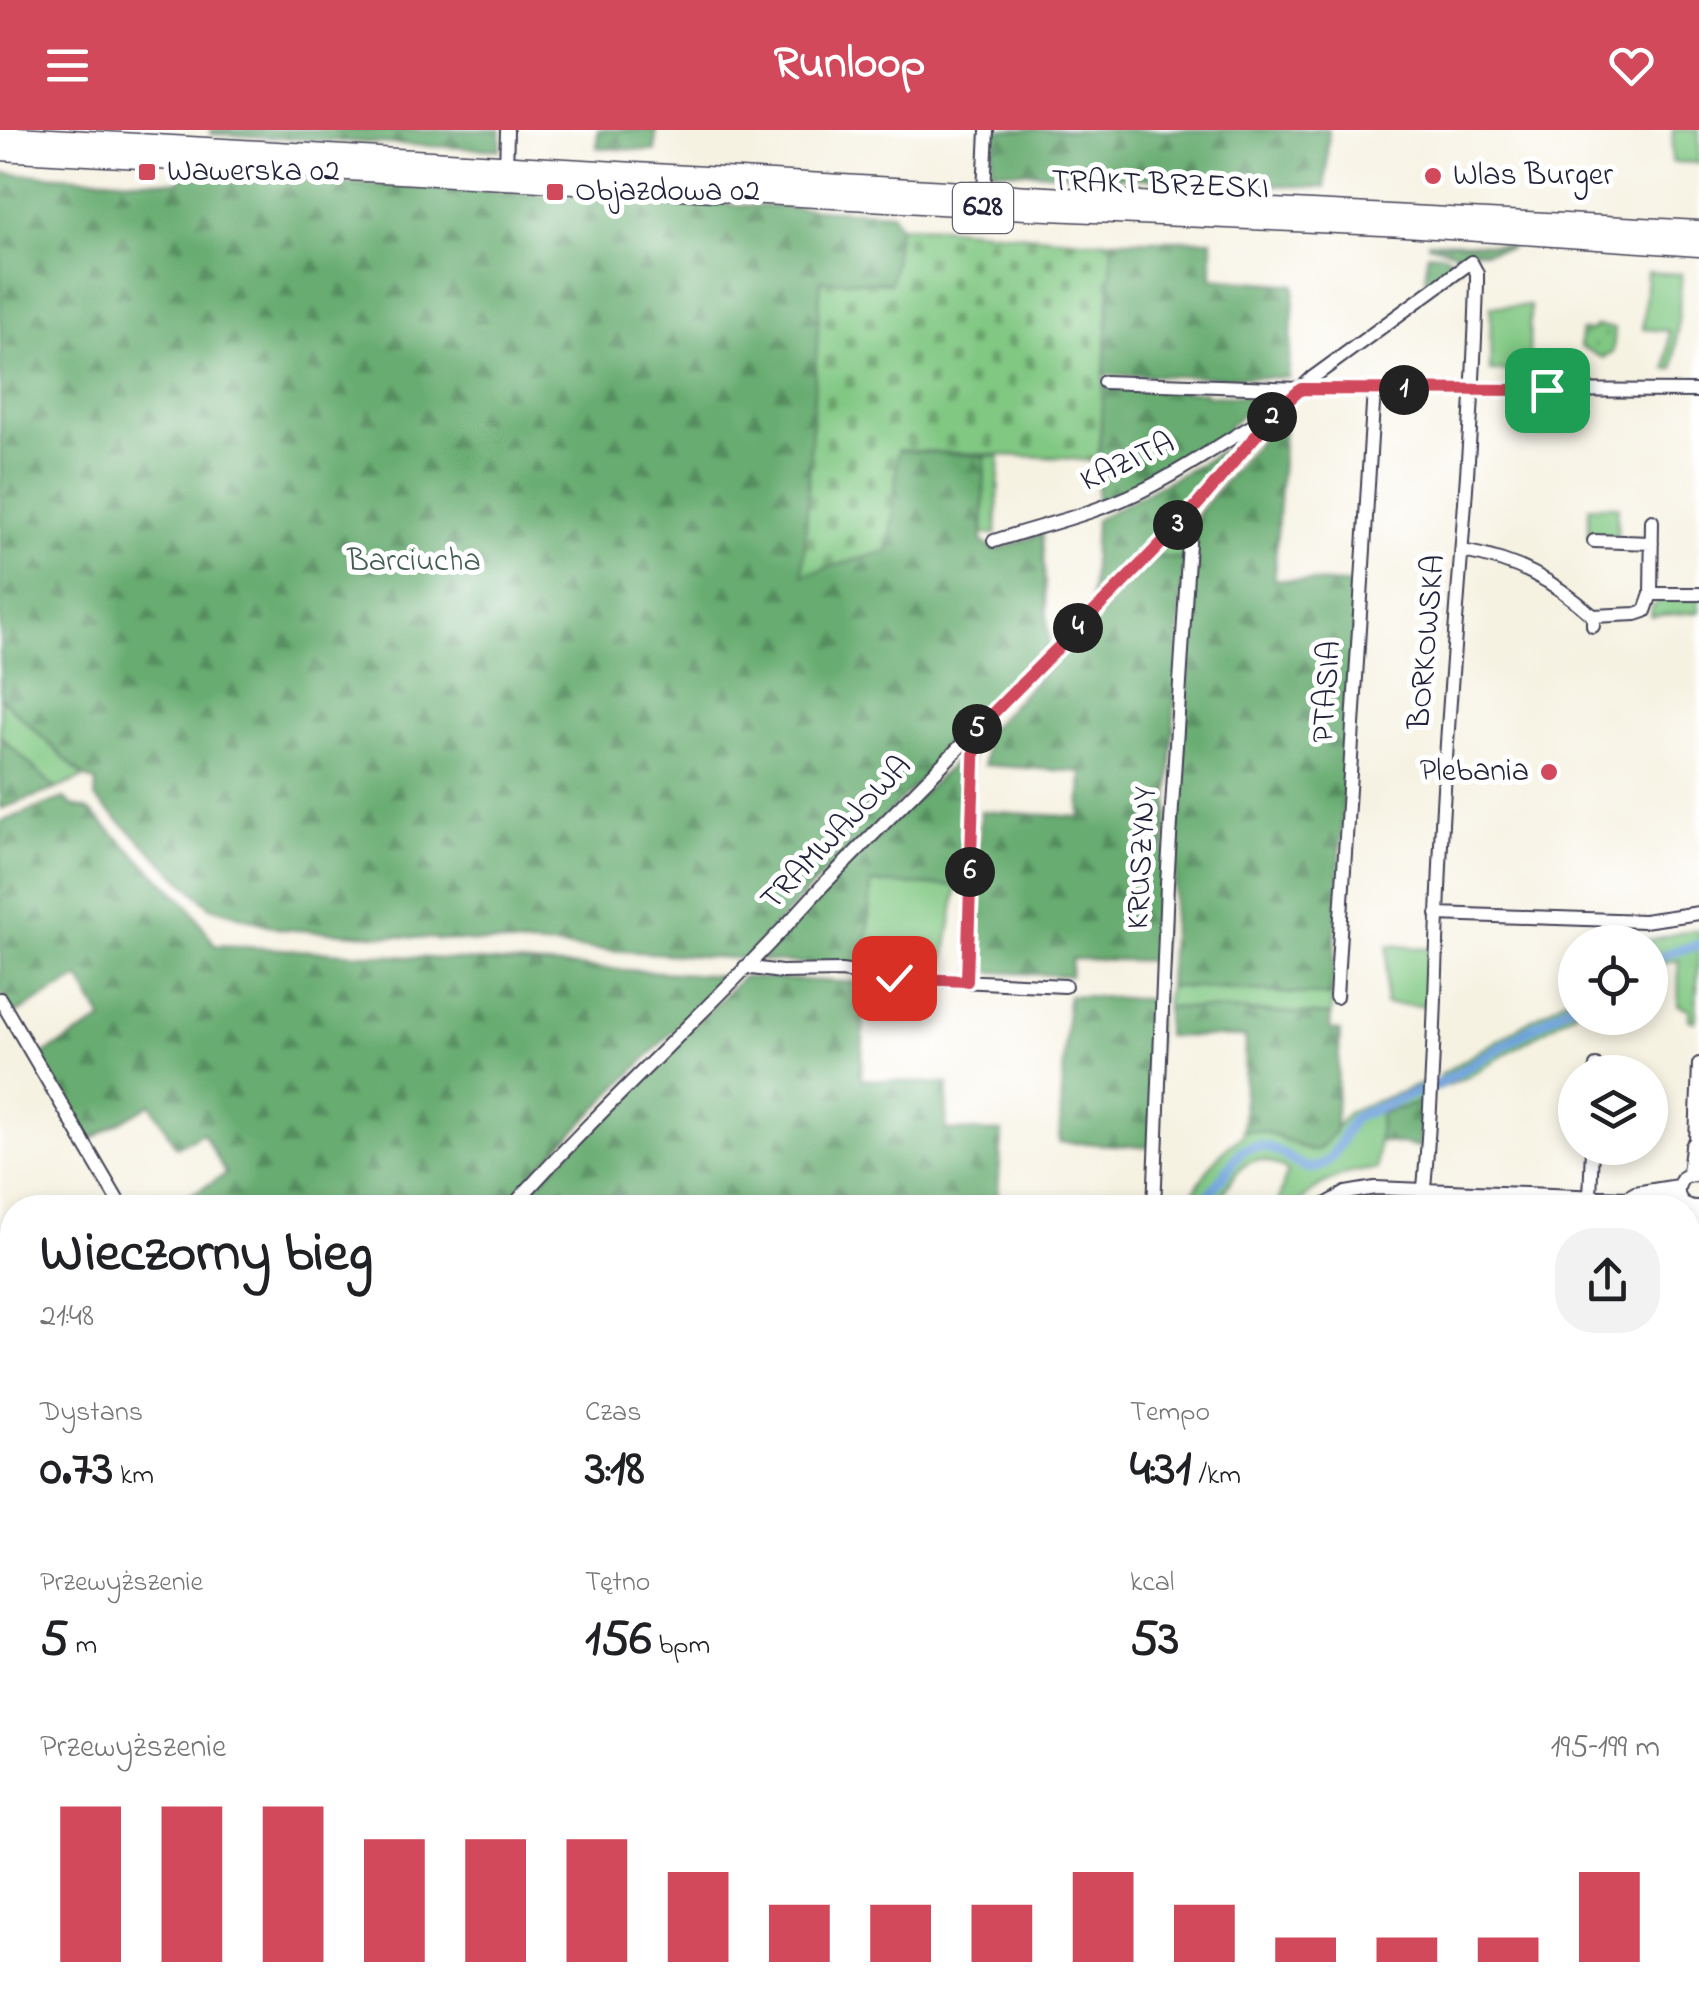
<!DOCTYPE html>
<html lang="pl">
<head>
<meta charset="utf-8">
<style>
  :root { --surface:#fff; --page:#f2f2f2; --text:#202124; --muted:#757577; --accent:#d1495b }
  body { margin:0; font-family:"Indie Flower",sans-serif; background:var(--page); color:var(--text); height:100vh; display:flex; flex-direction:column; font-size:38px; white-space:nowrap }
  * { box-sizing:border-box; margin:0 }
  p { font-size:32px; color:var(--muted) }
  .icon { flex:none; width:55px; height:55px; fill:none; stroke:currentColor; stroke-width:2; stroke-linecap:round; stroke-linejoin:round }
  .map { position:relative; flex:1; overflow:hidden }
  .sheet { position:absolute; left:0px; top:1065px; width:1700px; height:812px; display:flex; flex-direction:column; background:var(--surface); border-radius:40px 40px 0 0; box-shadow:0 5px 15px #0003 }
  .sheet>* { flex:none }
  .buttons { position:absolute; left:1558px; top:795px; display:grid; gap:20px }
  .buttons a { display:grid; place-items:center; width:110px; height:110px; border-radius:50%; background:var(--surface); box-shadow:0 5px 15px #0003; font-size:50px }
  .pin { position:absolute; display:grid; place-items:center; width:85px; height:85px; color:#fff; margin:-42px; border-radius:20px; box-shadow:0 5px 15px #0006 }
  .km { position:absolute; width:50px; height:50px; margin:-25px; border-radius:50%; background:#222; color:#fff; font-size:28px; line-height:50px; text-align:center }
  .round { display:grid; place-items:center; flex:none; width:105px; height:105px; border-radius:40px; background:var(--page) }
  .headline { display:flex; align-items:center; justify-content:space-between; height:170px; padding:0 40px }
  h1 { font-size:55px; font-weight:700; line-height:75px }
  .figures { display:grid; grid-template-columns:repeat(3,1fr); gap:15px; height:170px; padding:10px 40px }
  .figures div { display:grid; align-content:center }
  .figures b { font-size:50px; font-weight:700 }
  .figures small { font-size:28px; font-weight:400 }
  .figures p { font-size:28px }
  .chart { height:280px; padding:20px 40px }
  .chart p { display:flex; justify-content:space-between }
  .chart svg { width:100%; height:180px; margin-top:10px; stroke:var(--accent); stroke-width:6 }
  header { display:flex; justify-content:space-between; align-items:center; height:130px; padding:0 40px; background:var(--accent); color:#fff; font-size:45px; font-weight:700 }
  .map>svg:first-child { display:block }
</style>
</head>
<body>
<header><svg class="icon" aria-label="menu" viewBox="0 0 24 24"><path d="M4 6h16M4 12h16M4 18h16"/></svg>Runloop<svg class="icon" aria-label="heart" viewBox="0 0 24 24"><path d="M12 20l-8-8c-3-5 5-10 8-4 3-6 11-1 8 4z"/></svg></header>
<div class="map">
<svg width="1699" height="1876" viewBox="0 0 1699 1876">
  <defs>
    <pattern id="forest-firs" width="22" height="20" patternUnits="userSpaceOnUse" patternTransform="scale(2.5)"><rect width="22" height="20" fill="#68ac71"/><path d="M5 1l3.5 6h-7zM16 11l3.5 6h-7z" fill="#558c5e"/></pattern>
    <pattern id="cemetery-stones" width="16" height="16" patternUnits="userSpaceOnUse" patternTransform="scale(2.5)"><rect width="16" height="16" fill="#81c883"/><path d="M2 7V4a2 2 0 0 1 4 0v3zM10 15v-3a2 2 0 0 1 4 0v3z" fill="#69a26c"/></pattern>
    <pattern id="park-dots" width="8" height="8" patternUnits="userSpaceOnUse" patternTransform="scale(2.5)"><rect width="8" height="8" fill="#81c883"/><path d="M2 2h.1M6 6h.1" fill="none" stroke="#69a26c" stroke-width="1.8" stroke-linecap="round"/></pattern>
  </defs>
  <rect width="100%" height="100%" fill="#fff"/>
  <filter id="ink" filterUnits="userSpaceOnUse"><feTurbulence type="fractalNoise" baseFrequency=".01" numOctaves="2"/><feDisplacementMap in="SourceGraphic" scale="20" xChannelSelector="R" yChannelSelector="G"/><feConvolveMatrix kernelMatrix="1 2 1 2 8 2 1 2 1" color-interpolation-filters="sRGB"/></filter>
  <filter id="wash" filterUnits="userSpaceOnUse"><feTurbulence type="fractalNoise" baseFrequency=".0048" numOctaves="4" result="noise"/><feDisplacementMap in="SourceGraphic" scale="40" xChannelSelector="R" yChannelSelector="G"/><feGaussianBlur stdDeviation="2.25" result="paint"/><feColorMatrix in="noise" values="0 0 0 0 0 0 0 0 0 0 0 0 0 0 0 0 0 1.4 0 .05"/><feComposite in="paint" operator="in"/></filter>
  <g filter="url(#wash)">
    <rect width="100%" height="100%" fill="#f6f2e2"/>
    <path fill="#81c883" stroke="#52755f" stroke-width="2.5" d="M1672,0H1699V33L1672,32Z
      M1647,142L1682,144L1674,239H1667L1669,201L1643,199Z
      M1491,176H1530L1529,241H1490Z
      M985,326H1000L996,404H983Z
      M1589,376H1618L1617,406L1588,405Z
      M1180,401H1184V429L1156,427Z
      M1662,469H1699V482L1651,486L1652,477Z
      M0,567L84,647L56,659L0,606Z
      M870,753L957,756L944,836L940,842L866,837Z
      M1692,800H1699L1696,888L1694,892L1689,890V879L1678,875L1679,830L1650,837V812H1640Z
      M1388,815L1429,819L1426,876L1385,874Z
      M1168,856L1332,866L1331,885L1166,877Z
      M1575,863V882L1468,947L1438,959L1440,945Z
      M1422,954V970L1417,974L1380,984L1377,1039C1346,1041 1316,1053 1296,1077H1277L1287,1041C1244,1013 1236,1046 1214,1077L1183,1078C1200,1053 1216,1021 1242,1006L1243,1000L1266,1002L1310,1021L1319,1019L1349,981Z
      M8,1521L12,1530V1654L0,1658V1532L2,1530L0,1526Z
      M558,1865H632L633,1876H558Z"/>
    <path fill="url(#forest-firs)" stroke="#456756" stroke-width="2.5" d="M210,0H501L500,20L211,4Z
      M598,0H656L655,21L597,18Z
      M994,0H1329L1325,58L991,40Z
      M0,43L179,52L183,44L892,83L899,96L891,153L821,150L803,444L890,420L897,320L985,326L982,412L996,420L1042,404L1049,516L876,696L816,752L744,829L280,799L210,777L95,668L96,652L84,647L0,567Z
      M1113,110H1212V148L1295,155L1288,248L1104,245Z
      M1428,111L1510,116V119L1484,122L1474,120L1473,124L1459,123L1428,114Z
      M1427,123L1444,124L1461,136L1425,161Z
      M1103,257L1205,262V265L1283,267C1276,281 1261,281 1246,281L1227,298L1232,305L1096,378Z
      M1285,284L1274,449L1356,455L1332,866L1168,856L1197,384L1256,314Z
      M1246,305L1250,308L1091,475L1095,390L1203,332Z
      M1156,427L1184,429L1159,831L1072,829L1070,846L973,841L981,681L1080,687L1082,642L984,635L985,603Z
      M0,606L56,659L0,679Z
      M971,616L963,749L957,756L871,753L866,837L761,831L829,754Z
      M64,668L73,676L89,680L189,776L215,815L727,846L500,1077H169L226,1044L203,1003L176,1017L151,974L88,1011L38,927L103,890L79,848L13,885L0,861V692Z
      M742,847L866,853L861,949L948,954L946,1000L1002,1002L997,1077L517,1078L545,1046Z
      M1068,865L1158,870L1151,1017L1059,1012Z
      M1166,877L1331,885L1330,899L1340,901L1335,1001L1326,1012L1319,1019L1311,1021L1266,1002L1243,1000L1245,907L1166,906Z
      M1422,970L1420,1017L1379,1011L1380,983L1417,974Z
      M1056,1071L1148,1076L1055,1078Z
      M1692,1311L1699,1312V1450L1688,1449Z
      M1688,1540H1699V1769H1688Z
      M12,1654V1865H152L145,1876H1L0,1658Z
      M1688,1813H1699V1876H1670V1865H1688Z
      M170,1865H258V1876H163Z
      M267,1865H546V1876H267Z
      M632,1865H945L928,1876H633Z
      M1005,1865H1284V1876H989Z
      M1379,1865H1571L1570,1876H1351Z"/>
    <path fill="url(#cemetery-stones)" stroke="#52755f" stroke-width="2.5" d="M899,96L942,97L1092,111L1113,110L1098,332L1063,328L898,320L890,420L803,445L821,150L891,153Z"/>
    <path fill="url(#park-dots)" stroke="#52755f" stroke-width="2.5" d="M1596,196L1615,198L1613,223L1603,228L1580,216L1581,201H1592Z"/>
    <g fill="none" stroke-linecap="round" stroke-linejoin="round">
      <path stroke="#71a3dc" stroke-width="10" d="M1650,832L1672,822L1699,815
        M1199,1078L1242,1020C1282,1003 1297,1052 1324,1034C1339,1023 1343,1001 1355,987L1441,953L1575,872
        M149,1876L156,1865"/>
    </g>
  </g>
  <g filter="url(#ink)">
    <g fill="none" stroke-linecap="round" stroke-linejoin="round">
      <defs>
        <path id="minor" d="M506,43L507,0
          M984,62L987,0
          M1104,252L1301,259L1699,261
          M1652,391L1651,464H1699
          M994,411C1043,395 1094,384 1141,361C1185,340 1225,310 1268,287
          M1594,411L1652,413
          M1463,421C1517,431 1552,449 1593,486V496
          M1593,486L1636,484L1645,481L1651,464
          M1437,784L1644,791L1699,783
          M745,837L781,842L841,841L894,848L1065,856
          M967,851L975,602
          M1336,867L1374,259
          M0,869L122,1078
          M1596,942V936
          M1689,1044L1692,1016L1696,1011L1699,934
          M1699,1044L1684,1047C1671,1062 1680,1078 1699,1077
          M1630,1066L1635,1063L1678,1056
          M1590,1067L1592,1018
          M511,1078C611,966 724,867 823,755L1122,453L1191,382L1275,283L1312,248L1471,132L1477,143V153C1472,328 1453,501 1443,676C1435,809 1436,944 1422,1078
          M1154,1078L1167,754L1191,382
          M1320,1078L1346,1063L1375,1058L1628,1068L1643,1071L1678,1067
          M0,1187L12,1209
          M1688,1285L1696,1078
          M0,1514L4,1520
          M552,1865L553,1876
          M263,1876V1865
          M966,1876L982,1865
          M1477,1876V1865
          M1665,1876L1666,1865"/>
        <path id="major" d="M0,5L1100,69L1699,100
          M0,21L1026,80L1405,97L1699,117"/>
      </defs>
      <use href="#minor" stroke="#424154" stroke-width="16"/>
      <use href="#major" stroke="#424154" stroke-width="21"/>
      <use href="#minor" stroke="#fff" stroke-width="12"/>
      <use href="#major" stroke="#fff" stroke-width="18"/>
    </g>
  </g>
  <g fill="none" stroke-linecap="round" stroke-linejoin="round" filter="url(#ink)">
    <defs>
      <path id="route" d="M894,848L967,851L975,602C1045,528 1120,459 1189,384C1227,343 1259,296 1301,259L1547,260"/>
    </defs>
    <use href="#route" stroke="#fff" stroke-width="20"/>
    <use href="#route" stroke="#d1495b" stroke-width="12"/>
  </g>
  <g fill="#d1495b" stroke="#fff" stroke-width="4">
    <rect x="137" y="32" width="20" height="20" rx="5"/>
    <circle cx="1433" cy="46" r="10"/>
    <rect x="545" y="52" width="20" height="20" rx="5"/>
    <circle cx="1549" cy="642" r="10"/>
  </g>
  <g text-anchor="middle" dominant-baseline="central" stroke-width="10" stroke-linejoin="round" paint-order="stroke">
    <rect fill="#fff" stroke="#646476" stroke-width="2.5" x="953" y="53" width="60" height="50" rx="8"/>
    <g font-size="30" font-weight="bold" fill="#22223b">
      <text x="983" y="78">628</text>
    </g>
    <g font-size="32" fill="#22223b" stroke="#fff" text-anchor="start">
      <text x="167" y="42">Wawerska 02</text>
      <text x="1453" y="46">Wlas Burger</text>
      <text x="575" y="62">Objazdowa 02</text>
      <text x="1529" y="642" text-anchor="end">Plebania</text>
    </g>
    <g font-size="32" fill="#22223b" stroke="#fff">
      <text transform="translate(1160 56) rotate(2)">TRAKT BRZESKI</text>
      <text transform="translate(1128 333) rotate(-25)">KAZITA</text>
      <text transform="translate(1428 512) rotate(-85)">BORKOWSKA</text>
      <text transform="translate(1328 562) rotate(-86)">PTASIA</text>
      <text transform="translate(837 704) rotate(-46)">TRAMWAJOWA</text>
      <text transform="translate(1143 728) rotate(-87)">KRUSZYNY</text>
    </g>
    <g font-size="32" fill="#435c54" stroke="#fff">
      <text x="414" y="432">Barciucha</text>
    </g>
  </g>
</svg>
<div class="buttons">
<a><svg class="icon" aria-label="locate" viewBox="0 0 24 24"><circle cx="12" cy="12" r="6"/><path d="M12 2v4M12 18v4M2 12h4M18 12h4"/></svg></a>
<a><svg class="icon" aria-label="layers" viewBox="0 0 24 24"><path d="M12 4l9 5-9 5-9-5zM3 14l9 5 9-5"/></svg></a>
</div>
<div class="pin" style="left:1547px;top:260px;background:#1e9e55"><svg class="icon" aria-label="arrive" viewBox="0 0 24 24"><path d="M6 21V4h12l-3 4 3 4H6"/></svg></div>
<div class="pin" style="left:894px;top:848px;background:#d93025"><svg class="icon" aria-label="check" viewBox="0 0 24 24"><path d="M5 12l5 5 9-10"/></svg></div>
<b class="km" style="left:1404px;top:260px">1</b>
<b class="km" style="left:1272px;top:287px">2</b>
<b class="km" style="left:1178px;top:395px">3</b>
<b class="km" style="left:1078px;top:498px">4</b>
<b class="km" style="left:977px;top:599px">5</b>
<b class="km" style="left:970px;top:742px">6</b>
<section class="sheet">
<div class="headline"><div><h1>Wieczorny bieg</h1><p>21:48</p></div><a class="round"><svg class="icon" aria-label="share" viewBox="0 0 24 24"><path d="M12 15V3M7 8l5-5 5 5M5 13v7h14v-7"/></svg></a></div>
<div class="figures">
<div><p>Dystans</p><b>0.73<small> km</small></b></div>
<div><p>Czas</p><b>3:18</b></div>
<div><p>Tempo</p><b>4:31<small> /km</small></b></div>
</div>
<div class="figures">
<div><p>Przewyższenie</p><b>5<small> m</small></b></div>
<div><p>Tętno</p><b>156<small> bpm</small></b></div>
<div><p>kcal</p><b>53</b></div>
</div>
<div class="chart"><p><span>Przewyższenie</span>195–199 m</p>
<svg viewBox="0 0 160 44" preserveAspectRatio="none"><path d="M5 44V6M15 44V6M25 44V6M35 44V14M45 44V14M55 44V14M65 44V22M75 44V30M85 44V30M95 44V30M105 44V22M115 44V30M125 44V38M135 44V38M145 44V38M155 44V22"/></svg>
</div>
</section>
</div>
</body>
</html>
